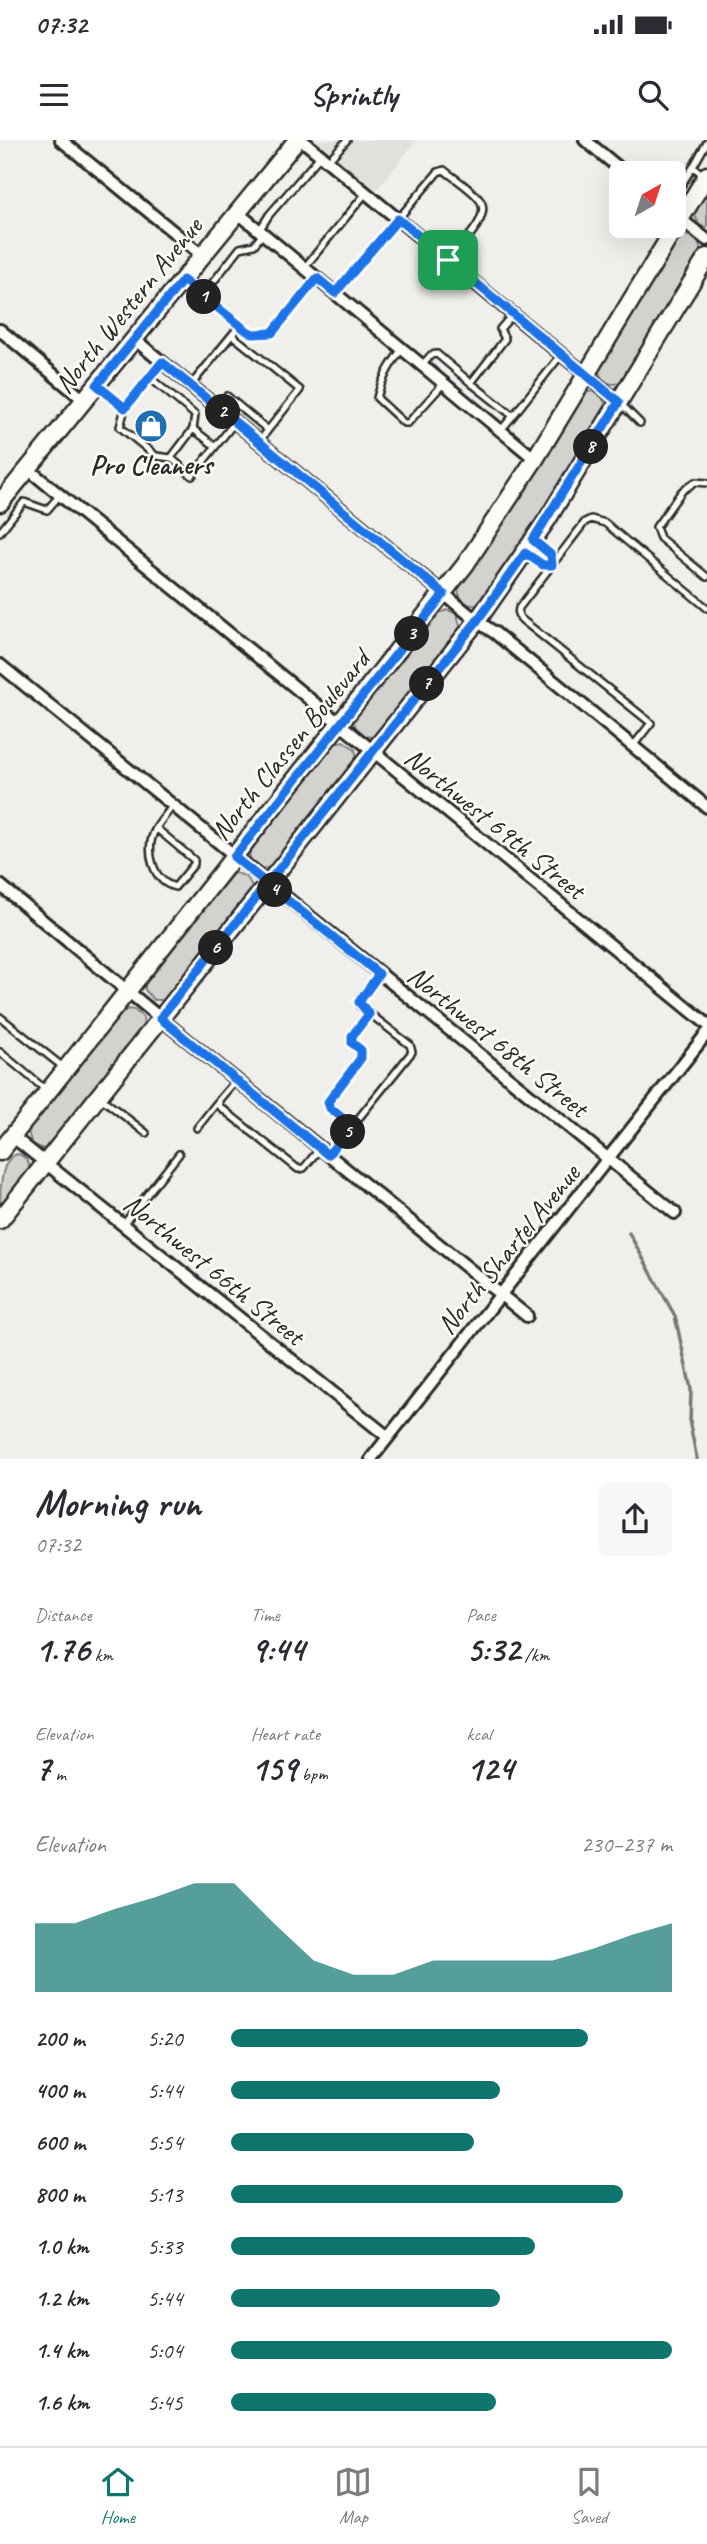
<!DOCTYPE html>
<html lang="en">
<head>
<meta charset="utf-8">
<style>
  :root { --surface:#fff; --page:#f7f7f7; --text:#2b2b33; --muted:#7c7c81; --line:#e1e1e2; --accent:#0f766e }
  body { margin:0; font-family:Caveat,sans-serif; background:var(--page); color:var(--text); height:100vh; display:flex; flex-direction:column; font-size:26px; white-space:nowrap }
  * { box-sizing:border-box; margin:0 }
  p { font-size:23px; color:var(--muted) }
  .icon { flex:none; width:38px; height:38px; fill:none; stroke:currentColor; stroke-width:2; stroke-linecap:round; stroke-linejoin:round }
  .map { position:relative; height:1319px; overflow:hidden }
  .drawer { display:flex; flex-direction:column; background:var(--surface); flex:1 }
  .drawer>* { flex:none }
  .needle { width:46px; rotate:39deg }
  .fabs { position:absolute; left:609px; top:21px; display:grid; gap:14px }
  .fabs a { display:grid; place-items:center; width:77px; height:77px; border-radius:10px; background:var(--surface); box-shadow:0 7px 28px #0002; font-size:35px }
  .pin { position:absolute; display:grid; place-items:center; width:60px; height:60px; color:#fff; margin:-30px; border-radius:14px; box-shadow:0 4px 10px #0006 }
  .km { position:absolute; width:35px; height:35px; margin:-18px; border-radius:50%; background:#222; color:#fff; font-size:19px; line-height:35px; text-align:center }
  .round { display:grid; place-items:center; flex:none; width:74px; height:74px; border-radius:10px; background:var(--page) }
  .overview { display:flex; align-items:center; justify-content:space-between; height:119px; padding:0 35px }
  h1 { font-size:38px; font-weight:600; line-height:52px }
  .stats { display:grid; grid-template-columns:repeat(3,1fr); gap:10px; height:119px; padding:7px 35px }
  .stats div { display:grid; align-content:center }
  .stats b { font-size:35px; font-weight:600 }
  .stats small { font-size:19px; font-weight:400 }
  .stats p { font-size:19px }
  .chart { height:196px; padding:14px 35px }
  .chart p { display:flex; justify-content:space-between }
  .chart svg { width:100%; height:126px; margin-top:7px; fill:var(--accent); opacity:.7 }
  ul { padding:0 35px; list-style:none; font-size:23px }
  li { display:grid; grid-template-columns:112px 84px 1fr; align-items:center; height:52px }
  li i { height:18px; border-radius:9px; background:var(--accent) }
  .status { display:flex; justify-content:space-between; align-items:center; height:49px; padding:0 35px; background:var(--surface); direction:ltr }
  .status svg { height:19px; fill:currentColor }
  header { display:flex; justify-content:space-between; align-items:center; height:91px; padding:0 35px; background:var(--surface); font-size:32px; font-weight:600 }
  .tab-bar { display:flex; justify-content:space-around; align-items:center; height:98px; border-top:2px solid var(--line); background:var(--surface); font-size:19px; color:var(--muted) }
  .tab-bar a { display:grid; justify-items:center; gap:4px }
  .tab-bar .active { color:var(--accent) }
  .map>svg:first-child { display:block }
</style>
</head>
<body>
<div class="status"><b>07:32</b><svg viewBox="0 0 49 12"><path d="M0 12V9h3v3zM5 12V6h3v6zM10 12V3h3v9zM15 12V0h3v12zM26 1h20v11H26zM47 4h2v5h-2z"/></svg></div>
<header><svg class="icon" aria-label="menu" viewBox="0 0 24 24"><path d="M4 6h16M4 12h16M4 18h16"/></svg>Sprintly<svg class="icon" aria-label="search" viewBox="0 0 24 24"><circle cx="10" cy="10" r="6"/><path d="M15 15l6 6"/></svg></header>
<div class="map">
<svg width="707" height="1319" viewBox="0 0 707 1319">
  <rect width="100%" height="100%" fill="#f0efeb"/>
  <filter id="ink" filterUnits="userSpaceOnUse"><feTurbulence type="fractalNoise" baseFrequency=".0143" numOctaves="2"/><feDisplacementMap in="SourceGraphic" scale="14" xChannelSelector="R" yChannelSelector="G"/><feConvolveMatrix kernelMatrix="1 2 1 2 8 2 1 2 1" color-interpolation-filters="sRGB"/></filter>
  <g filter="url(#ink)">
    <path fill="#e1e0dc" d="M318,0H417L375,52L322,8Z"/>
    <path fill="#d3d2cf" stroke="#7f7e7d" stroke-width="2" d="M707,46V88L699,85L693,71Z
      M682,95C696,95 701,104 701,116L622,242C610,247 601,242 598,229L678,97Z
      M592,251L601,255L607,267L531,394L482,463C469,469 458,461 458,447L582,254Z
      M448,470L457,474L461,489L376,596C365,599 356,593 354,582L356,573L435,474Z
      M343,601L355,609L357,618L355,624L274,725C260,733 249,725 249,710L334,603Z
      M231,733C245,733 255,741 250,756L169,857L165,860H154L145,850V840Z
      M128,869L134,870L143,877L144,887L52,1006L43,1009L32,1004L28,992L30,986L122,872Z
      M18,1014C28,1017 31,1024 29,1035L0,1071C0,1051 0,1017 18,1014Z"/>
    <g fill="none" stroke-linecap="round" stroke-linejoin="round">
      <path stroke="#777775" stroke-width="3.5" d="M629,1093L675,1176L691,1249L690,1285L697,1319"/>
      <defs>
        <path id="lane" d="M328,21L347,0
          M693,27L707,2
          M645,33L648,29L653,33
          M674,50L677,52L693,27L705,36
          M259,91L269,75L321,15
          M304,128L366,53
          M185,142L247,191C255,195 268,196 275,190L317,138
          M335,153L438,32L444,30C455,39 470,48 479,59C494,76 459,107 448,120
          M203,155L240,108L254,105L262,95
          M232,195L300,250L268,290
          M402,209C390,225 382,238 377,258L404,283H408L444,243
          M161,222L125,268L120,287L156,316L171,318L192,336L235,282
          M422,225L431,215L437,214L471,243
          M149,237L195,275L193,289L171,318
          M97,245L125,268
          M191,245L240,185
          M620,263L640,283
          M218,268L227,256L268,290L259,302
          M513,276L561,215
          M193,289L215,306
          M501,290L513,276L471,243L505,199L500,189L513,174
          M707,343L695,342L682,351L656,387L660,398L707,437
          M0,392L24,362L47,370L60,355
          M528,414L543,425H552L551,415L536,403
          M633,606L651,583L521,479L518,474L519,468L585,382L591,379L605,383L707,468
          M156,688L194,720V724L175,747C152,741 145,710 155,690C160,681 167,674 172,666
          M0,877L63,927
          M0,912L46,950
          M236,940L219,960V966L298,1029L304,1028L320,1008
          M101,958L146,993
          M352,986L330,968L328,962L361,918V910L352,903V896L369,874
          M197,988L219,960
          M329,1015L412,912L410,905L360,866V858L379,834
          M123,1085L179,1014"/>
        <path id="street" d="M61,0L203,116
          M302,0L619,262
          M585,0L625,33
          M237,72L535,319
          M674,74L707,100
          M0,190L84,260
          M134,199L477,481L495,493L707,667
          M28,329L707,884
          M0,525L675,1073
          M0,745L160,878L527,1176
          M12,996L388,1297
          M371,1319L707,893"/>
        <path id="secondary" d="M0,363L297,0
          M0,1012L465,425L535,319L707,35
          M0,1080L477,481L547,380L707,117"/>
      </defs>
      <use href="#lane" stroke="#2b2b2b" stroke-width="10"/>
      <use href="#street" stroke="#2b2b2b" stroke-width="16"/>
      <use href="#secondary" stroke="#2b2b2b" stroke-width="21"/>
      <use href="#lane" stroke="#fdfcf7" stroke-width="5"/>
      <use href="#street" stroke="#fdfcf7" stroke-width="10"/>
      <use href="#secondary" stroke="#fdfcf7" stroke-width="16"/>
    </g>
  </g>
  <g fill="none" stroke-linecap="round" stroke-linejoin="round" filter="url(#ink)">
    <defs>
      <path id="route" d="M448,120L398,79L335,153L317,138L272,193L253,194L247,191L183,140L97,245L125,268L162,222L444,454L234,717L379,834L359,862L369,874L352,896V903L361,910V918L328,962L330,968L352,986L328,1015L160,878L477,481L525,413L543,425H552L551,415L533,400L619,262L448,120"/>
    </defs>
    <use href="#route" stroke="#fff" stroke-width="14"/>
    <use href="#route" stroke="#1a73e8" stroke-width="9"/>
  </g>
  <defs>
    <symbol id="shop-disc" viewBox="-11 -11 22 22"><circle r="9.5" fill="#1f6fb2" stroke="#fdfcf7"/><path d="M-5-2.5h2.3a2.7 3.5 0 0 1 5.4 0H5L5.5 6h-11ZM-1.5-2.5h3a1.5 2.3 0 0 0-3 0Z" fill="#fff"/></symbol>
  </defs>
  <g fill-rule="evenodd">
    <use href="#shop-disc" x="132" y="267" width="38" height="38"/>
  </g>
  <g text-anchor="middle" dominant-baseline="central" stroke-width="5" stroke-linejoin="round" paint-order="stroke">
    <g font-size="28" fill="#2b2b2b" stroke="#fdfcf7">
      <text transform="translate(128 165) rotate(-51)">North Western Avenue</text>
      <text transform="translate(290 605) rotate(-51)">North Classen Boulevard</text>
      <text transform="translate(495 683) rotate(39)">Northwest 69th Street</text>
      <text transform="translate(498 901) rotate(39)">Northwest 68th Street</text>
      <text transform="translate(508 1109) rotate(-51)">North Shartel Avenue</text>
      <text transform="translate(214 1129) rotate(39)">Northwest 66th Street</text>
    </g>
    <g font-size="28" font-weight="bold" fill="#2b2b2b" stroke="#fdfcf7">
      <text x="151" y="324">Pro Cleaners</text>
    </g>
  </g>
</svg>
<div class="fabs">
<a><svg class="needle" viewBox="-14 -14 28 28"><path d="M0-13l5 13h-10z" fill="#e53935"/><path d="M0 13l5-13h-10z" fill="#7c7c81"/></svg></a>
</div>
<div class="pin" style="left:448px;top:120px;background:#1e9e55"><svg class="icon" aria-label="arrive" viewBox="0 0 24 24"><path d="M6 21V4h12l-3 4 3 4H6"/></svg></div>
<b class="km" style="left:204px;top:157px">1</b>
<b class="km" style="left:223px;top:272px">2</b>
<b class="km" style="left:412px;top:494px">3</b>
<b class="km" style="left:275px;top:750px">4</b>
<b class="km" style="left:348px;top:992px">5</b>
<b class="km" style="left:216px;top:808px">6</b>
<b class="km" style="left:427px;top:544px">7</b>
<b class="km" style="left:591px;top:307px">8</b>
</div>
<section class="drawer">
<div class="overview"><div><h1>Morning run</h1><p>07:32</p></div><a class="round"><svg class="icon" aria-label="share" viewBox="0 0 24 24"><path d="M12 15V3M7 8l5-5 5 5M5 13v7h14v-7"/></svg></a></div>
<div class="stats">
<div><p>Distance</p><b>1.76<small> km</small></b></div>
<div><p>Time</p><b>9:44</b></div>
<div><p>Pace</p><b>5:32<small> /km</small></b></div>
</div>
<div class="stats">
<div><p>Elevation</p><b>7<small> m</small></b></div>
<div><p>Heart rate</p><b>159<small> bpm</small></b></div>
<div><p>kcal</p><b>124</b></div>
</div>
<div class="chart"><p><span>Elevation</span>230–237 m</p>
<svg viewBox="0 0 160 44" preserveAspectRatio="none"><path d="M0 44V20L10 20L20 15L30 11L40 6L50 6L60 20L70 33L80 38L90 38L100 33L110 33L120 33L130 33L140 29L150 24L160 20V44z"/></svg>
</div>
<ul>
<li><b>200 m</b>5:20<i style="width:81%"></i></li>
<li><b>400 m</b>5:44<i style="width:61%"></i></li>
<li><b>600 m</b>5:54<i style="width:55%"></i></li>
<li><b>800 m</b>5:13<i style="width:89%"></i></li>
<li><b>1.0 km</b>5:33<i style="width:69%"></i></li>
<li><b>1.2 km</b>5:44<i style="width:61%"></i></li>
<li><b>1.4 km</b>5:04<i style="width:100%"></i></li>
<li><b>1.6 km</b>5:45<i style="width:60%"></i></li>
</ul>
</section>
<nav class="tab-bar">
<a class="active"><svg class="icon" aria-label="home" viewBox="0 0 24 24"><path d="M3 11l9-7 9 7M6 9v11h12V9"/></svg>Home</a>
<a><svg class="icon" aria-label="map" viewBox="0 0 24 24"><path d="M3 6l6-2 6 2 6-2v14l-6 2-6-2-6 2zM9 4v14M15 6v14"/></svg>Map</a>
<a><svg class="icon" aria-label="saved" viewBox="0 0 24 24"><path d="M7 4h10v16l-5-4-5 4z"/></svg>Saved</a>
</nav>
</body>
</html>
